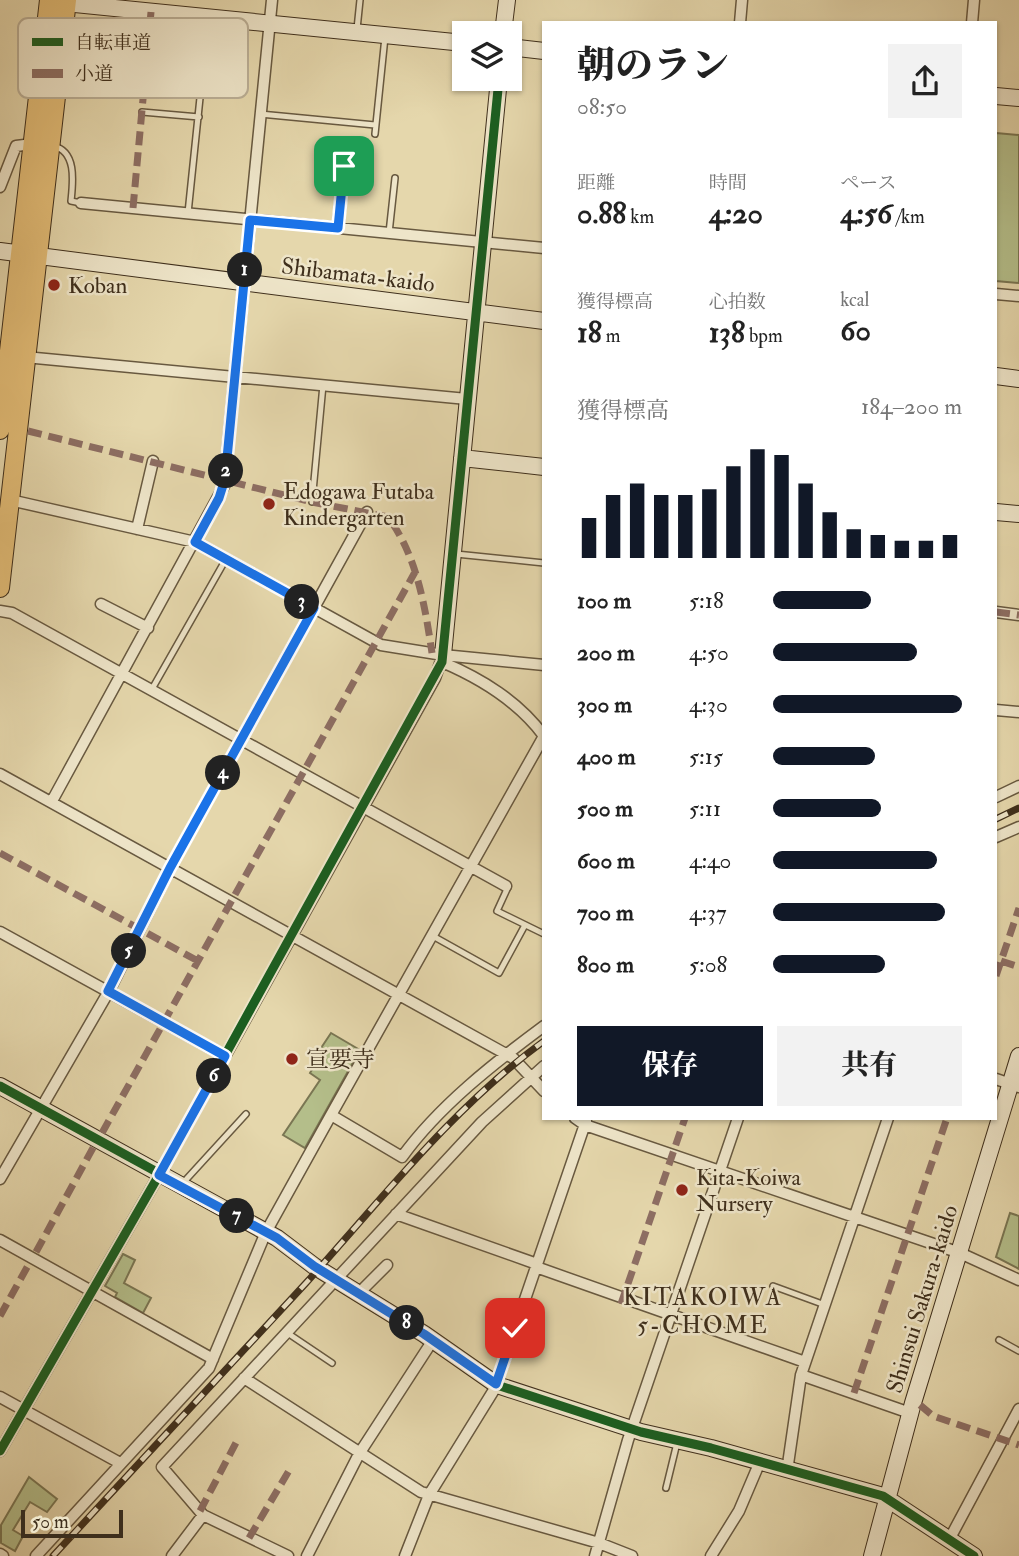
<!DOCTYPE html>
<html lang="ja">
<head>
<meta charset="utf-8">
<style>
  :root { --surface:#fff; --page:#f2f2f2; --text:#222; --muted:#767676; --accent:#111827 }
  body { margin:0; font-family:"IM FELL Double Pica","Noto Serif JP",serif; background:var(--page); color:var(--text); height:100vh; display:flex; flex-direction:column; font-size:26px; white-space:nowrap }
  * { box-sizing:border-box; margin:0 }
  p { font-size:23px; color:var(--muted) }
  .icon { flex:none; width:38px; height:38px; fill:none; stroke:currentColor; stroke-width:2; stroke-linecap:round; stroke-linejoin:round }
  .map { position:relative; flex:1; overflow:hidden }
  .panel { position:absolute; left:542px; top:21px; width:455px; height:1099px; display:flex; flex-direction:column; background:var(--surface); border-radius:0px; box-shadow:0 2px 5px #0004 }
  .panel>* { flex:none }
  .fabs { position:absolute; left:452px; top:21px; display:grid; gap:14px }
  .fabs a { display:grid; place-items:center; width:70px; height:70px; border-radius:0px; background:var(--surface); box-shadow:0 2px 5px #0004; font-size:35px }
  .scale { position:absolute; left:21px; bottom:18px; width:102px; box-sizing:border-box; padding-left:7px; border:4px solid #3f2f1c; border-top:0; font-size:19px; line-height:24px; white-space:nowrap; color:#3f2f1c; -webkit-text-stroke:5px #eee5c9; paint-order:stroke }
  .pin { position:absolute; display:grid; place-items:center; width:60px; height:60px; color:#fff; margin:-30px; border-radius:14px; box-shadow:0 4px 10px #0006 }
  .km { position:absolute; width:35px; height:35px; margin:-18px; border-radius:50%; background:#222; color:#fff; font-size:19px; line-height:35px; text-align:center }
  .round { display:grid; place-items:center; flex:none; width:74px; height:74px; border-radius:0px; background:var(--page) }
  .summary { display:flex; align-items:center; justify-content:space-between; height:119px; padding:0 35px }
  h1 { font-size:38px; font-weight:800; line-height:52px }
  .figures { display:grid; grid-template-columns:repeat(3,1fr); gap:10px; height:119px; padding:7px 35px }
  .figures div { display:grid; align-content:center }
  .figures b { font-size:30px; font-weight:800 }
  .figures small { font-size:19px; font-weight:400 }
  .figures p { font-size:19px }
  .chart { height:196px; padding:14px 35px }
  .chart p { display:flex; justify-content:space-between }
  .chart svg { width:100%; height:126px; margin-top:7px; stroke:var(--accent); stroke-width:6 }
  .button { display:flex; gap:14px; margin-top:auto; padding:14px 35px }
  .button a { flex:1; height:80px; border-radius:0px; background:var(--accent); color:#fff; font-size:28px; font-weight:800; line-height:80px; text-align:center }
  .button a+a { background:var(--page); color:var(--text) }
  ul { padding:0 35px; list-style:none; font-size:23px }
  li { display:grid; grid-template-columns:112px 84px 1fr; align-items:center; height:52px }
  li i { height:18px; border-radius:9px; background:var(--accent) }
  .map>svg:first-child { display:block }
</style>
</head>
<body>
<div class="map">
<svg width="1019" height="1556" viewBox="0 0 1019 1556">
  <rect width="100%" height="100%" fill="#e5d7ac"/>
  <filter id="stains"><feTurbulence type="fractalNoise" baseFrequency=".00286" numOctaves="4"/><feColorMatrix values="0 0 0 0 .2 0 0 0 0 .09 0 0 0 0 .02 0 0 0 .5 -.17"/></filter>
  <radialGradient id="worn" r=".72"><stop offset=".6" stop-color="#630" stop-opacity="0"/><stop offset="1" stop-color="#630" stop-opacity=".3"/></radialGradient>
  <path fill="#b4be8a" stroke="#7a7653" stroke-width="2" d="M996,133L1019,135V283L996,281Z
    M331,1033L360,1050L305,1148L283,1135L320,1080L310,1073L319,1058L317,1054Z
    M1010,1213L1019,1216V1269L996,1257Z
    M123,1254L135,1260L124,1283L151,1298L143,1313L115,1297L117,1293L105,1286Z
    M29,1477L57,1499L47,1512L30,1502L13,1530L23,1536L15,1551L1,1543V1525Z"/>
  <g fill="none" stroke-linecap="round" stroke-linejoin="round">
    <defs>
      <path id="lane" d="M357,29L360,0
        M142,112L199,117
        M260,114L375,125
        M375,134L385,37
        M53,146C77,151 73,182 71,201L81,203
        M188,213L208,21
        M389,233L395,178
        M312,502L323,385
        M456,554L544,563
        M152,689L226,559
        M508,887L497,911L544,934
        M431,935L499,973L525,925
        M182,1184L246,1114
        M773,1286L825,1305
        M286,1332L332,1363
        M999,1340L1019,1351
        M666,1488L677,1443"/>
      <path id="street" d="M740,23L742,0
        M972,23L974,0
        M0,187L16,146L33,144
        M81,203L544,248
        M338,228L344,166
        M996,294L1019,296
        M25,357L467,399
        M10,500L195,542L381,645L443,655L544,665
        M137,529L153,461
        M101,604L148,628
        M0,611L12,613L506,886
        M996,612L1019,615
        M442,662C482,679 518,701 544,736
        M996,710L1019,712
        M0,774L513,1058L544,1091
        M996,797L1019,786
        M52,801L224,486L272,0
        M996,837L1019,827
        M0,932L225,1056
        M996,1079L1019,1087
        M331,1115L544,736
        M575,1118L585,1125L960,1253L1019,1280
        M0,1179L109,991L170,868L367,512
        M396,1214L537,1264
        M0,1240L213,1359
        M536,1267L805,1362
        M359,1293L387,1265
        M801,1375L910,1413
        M244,1378L421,1492L599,1543L632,1556
        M496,1384L586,1121
        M0,1397L120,1463
        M0,1451L159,1175L435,678L443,655
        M787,1471L801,1375L888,1118
        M949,1540L1019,1409
        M0,1554L3,1556
        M36,1556L209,1368L266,1232L331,1115L402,1157C439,1106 494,1063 544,1026
        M172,1556L203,1515
        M288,1556L203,1515L162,1467L482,1122L544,1066
        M307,1556L359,1454L433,1340
        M405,1556L429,1495L497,1385
        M595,1556L628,1440L738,1118
        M711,1556L739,1511L759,1464"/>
      <path id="secondary" d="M55,2L464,43
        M503,33L507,0
        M509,47L544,51
        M996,96L1019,98
        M0,251L544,321
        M996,376L1019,379
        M462,458L544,467
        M996,512L1019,514
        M443,655L499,79
        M0,1086L277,1238L314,1266L424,1334L497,1385L641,1432L711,1448L883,1496L974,1556
        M872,1556L913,1403L1019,1056"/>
      <path id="primary" d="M0,430L49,0
        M0,588L67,0"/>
    </defs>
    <use href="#lane" stroke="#685940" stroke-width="8"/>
    <use href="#street" stroke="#685940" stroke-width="13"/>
    <use href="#secondary" stroke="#3f2f1c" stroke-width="18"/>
    <use href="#primary" stroke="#3f2f1c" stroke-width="20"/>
    <use href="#lane" stroke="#eee5c9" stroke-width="5"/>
    <use href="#street" stroke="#eee5c9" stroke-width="10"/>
    <use href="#secondary" stroke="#eee5c9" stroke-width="16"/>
    <use href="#primary" stroke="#e2bc76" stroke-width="18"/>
    <defs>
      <path id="rail" d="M996,819L1019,808
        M53,1556C137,1465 222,1374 306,1283C382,1199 452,1108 544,1041"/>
    </defs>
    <use href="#rail" stroke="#3f2f1c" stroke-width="7"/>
    <use href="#rail" stroke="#eee5c9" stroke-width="4.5" stroke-dasharray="13" stroke-linecap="butt"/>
    <path stroke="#8d6e63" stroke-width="7" stroke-dasharray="14 7" stroke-linecap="butt" d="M133,208L151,12
      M28,431L312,502L388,517C417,556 425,606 432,653
      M996,612L1019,615
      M0,853L198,961
      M1001,961L1019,967
      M996,976L1019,908
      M102,1133L415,572
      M36,1252L94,1146
      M621,1304L685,1118
      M0,1316L30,1262
      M854,1393L947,1118
      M920,1405L933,1416L1019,1445
      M200,1511L239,1437
      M249,1538L290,1469"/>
    <defs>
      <path id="cycleway" d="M0,1086L277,1238L314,1266L424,1334L497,1385L641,1432L711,1448L883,1496L974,1556
        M0,1451L159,1175L442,662L499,79"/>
    </defs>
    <use href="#cycleway" stroke="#eee5c9" stroke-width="13"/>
    <use href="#cycleway" stroke="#1b5e20" stroke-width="9"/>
  </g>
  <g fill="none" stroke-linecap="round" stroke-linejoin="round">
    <defs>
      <path id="route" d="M344,166L338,228L250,220L225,479L219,498L195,542L314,608L170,868L108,991L225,1056L159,1175L277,1238L314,1266L424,1334L496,1384L515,1328"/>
    </defs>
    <use href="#route" stroke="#fff" stroke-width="14"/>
    <use href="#route" stroke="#1a73e8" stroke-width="9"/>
  </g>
  <g fill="#8f2418" stroke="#eee5c9" stroke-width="2.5">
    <circle cx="54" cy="285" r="7"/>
    <circle cx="269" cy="504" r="7"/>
    <circle cx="292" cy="1059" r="7"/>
    <circle cx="682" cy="1190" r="7"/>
  </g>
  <g text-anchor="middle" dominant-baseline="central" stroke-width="5" stroke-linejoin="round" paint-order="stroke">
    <g font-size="23" fill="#3f2f1c" stroke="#eee5c9">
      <text transform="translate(358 275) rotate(7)">Shibamata-kaido</text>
      <text transform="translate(922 1299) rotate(-73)">Shinsui Sakura-kaido</text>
    </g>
    <g font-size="23" fill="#3f2f1c" stroke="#eee5c9" text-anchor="start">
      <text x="68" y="285">Koban</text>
      <text x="283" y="491">Edogawa Futaba<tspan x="283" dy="26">Kindergarten</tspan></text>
      <text x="306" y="1059">宣要寺</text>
      <text x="696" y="1177">Kita-Koiwa<tspan x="696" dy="26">Nursery</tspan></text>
    </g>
    <g font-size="24" letter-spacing="2" fill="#3f2f1c" stroke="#eee5c9">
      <text x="703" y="1297">KITAKOIWA<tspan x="703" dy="28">5-CHOME</tspan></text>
    </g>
  </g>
  <rect x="18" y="18" width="230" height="80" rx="10" fill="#eee5c9" stroke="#baae95" stroke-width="2"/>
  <rect x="32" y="38" width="31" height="8" fill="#1b5e20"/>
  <rect x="32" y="69" width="31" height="9" fill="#8d6e63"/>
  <g font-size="19" fill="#3f2f1c">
    <text x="75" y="49">自転車道</text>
    <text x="75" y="80">小道</text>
  </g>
  <rect width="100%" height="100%" filter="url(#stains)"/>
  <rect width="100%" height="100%" fill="url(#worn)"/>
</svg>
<div class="fabs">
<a><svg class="icon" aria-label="layers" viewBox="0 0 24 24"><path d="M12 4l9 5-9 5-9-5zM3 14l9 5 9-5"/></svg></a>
</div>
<div class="scale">50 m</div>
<div class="pin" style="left:344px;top:166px;background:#1e9e55"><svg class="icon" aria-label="arrive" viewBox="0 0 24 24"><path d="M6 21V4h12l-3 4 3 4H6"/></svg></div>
<div class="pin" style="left:515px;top:1328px;background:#d93025"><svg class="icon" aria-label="check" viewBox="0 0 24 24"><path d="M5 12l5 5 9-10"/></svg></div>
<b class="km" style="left:245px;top:270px">1</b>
<b class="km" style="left:226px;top:471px">2</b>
<b class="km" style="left:302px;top:602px">3</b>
<b class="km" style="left:223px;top:773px">4</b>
<b class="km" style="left:129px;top:951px">5</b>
<b class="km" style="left:214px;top:1076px">6</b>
<b class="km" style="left:237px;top:1216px">7</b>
<b class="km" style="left:407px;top:1323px">8</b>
<section class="panel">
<div class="summary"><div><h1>朝のラン</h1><p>08:50</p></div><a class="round"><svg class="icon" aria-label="share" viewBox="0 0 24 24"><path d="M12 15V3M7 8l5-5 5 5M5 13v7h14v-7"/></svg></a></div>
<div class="figures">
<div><p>距離</p><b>0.88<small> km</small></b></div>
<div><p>時間</p><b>4:20</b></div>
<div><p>ペース</p><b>4:56<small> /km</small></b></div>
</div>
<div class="figures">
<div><p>獲得標高</p><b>18<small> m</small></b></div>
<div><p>心拍数</p><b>138<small> bpm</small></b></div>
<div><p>kcal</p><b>60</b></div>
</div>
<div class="chart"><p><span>獲得標高</span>184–200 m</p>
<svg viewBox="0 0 160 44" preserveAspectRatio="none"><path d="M5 44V30M15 44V22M25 44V18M35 44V22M45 44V22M55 44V20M65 44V12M75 44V6M85 44V8M95 44V18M105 44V28M115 44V34M125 44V36M135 44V38M145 44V38M155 44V36"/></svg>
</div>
<ul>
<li><b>100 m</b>5:18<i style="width:52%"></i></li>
<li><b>200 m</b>4:50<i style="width:76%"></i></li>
<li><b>300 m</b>4:30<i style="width:100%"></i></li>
<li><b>400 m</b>5:15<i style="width:54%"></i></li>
<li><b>500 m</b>5:11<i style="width:57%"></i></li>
<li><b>600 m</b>4:40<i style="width:87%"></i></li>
<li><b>700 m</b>4:37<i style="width:91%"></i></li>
<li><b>800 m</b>5:08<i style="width:59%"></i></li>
</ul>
<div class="button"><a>保存</a><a>共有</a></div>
</section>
</div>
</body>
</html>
